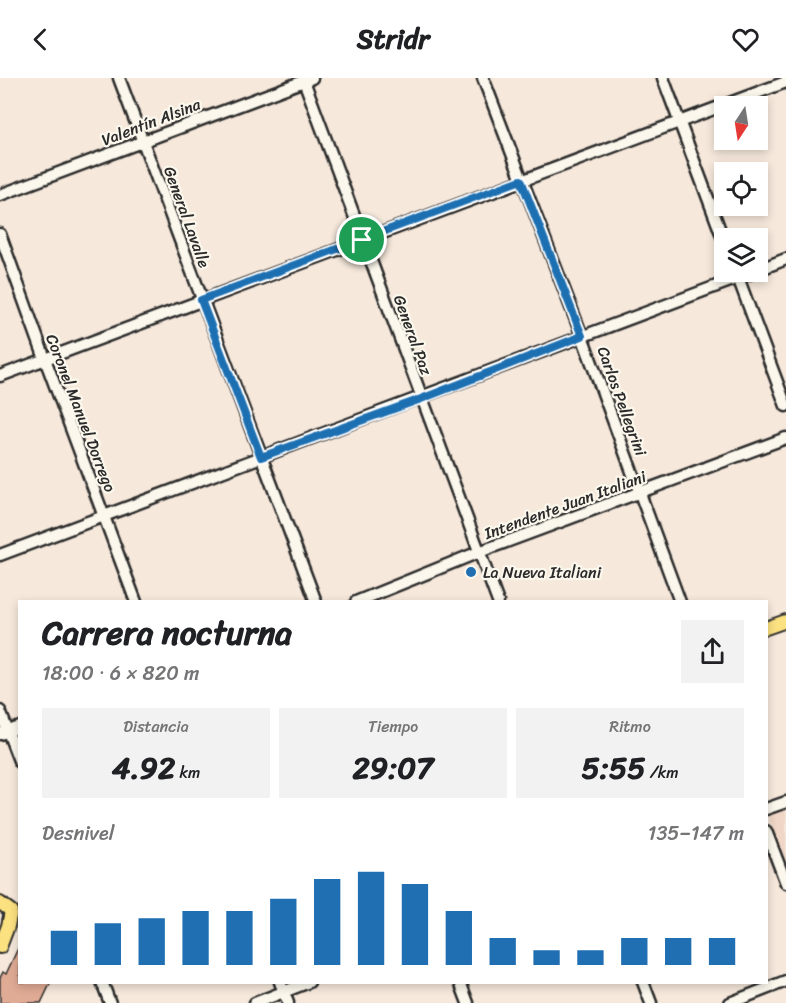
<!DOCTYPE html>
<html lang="es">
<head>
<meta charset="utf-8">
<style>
  :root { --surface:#fff; --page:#f2f2f2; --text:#202124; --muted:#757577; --accent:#1f6fb2 }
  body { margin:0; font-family:Sriracha,sans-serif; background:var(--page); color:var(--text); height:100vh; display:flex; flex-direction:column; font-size:22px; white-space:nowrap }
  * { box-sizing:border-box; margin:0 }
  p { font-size:20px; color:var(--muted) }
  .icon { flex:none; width:33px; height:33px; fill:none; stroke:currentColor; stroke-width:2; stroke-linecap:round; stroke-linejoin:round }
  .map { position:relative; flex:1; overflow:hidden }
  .details { position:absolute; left:18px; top:522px; width:750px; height:384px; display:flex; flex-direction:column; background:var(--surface); border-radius:0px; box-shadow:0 3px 9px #0003 }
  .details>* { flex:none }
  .needle { width:39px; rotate:192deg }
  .tools { position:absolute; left:714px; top:18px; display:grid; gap:12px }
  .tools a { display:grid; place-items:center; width:54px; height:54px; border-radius:0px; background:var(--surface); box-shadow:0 3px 9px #0003; font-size:30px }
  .pin { position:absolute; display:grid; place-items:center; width:51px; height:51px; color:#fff; margin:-26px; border:3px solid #fff; border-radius:50%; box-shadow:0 2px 6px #0007 }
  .round { display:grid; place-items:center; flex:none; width:63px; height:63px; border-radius:0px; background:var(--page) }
  .summary { display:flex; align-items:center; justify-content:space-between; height:102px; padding:0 24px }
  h1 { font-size:33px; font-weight:800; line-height:45px }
  .metrics { display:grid; grid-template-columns:repeat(3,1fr); gap:9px; height:102px; padding:6px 24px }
  .metrics div { display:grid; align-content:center; border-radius:0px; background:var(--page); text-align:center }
  .metrics b { font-size:30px; font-weight:800 }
  .metrics small { font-size:16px; font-weight:400 }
  .metrics p { font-size:16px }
  .chart { height:168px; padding:12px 24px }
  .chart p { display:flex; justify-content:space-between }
  .chart svg { width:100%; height:108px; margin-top:6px; stroke:var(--accent); stroke-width:6 }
  header { display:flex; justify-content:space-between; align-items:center; height:78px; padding:0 24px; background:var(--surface); font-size:27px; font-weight:800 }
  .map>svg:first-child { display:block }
</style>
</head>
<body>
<header><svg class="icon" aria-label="back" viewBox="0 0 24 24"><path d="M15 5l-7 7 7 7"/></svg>Stridr<svg class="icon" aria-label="heart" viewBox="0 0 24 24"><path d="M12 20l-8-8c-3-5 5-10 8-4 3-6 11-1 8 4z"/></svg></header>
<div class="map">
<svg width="786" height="925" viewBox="0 0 786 925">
  <rect width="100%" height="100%" fill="#f6e8db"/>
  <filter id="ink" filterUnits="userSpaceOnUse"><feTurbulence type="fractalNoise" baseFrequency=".0167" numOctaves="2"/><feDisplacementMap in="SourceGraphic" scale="12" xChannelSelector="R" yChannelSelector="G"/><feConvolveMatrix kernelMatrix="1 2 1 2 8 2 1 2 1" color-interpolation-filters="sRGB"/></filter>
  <g filter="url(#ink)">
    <path fill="#efd6c6" d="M786,729V786L767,736Z"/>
    <path fill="#e0ab95" stroke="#2b2b2b" stroke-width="1.5" d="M20,866V904H51L41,925H0V900L3,894L6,896Z"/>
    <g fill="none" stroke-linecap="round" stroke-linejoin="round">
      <defs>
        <path id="minor" d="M119,0L316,524
          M303,0L498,524
          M483,0L582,258L680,524
          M663,0L724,163
          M0,117L312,0
          M0,156L45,281L136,524
          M758,192L786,181
          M736,194L786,328
          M0,298L786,4
          M0,477C251,383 503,288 754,194
          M356,524L479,474L786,360
          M0,633L20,685
          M0,656L20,649
          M766,731L786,724
          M766,753L786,805
          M102,904L110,925
          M280,904L288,925
          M460,904L468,925
          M643,904L651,925
          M255,925L309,904
          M730,925L786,903"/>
        <path id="major" d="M766,550L786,543
          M0,825L11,833
          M0,869L8,848L11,833"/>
      </defs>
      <use href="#minor" stroke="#2b2b2b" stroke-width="15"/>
      <use href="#major" stroke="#2b2b2b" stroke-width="16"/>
      <use href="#minor" stroke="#fbf7ec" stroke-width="10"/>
      <use href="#major" stroke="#fbe180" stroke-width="12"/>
    </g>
  </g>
  <g fill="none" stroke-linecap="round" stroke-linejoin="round" filter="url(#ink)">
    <defs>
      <path id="route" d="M521,102L582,258L421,321L261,379L201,222Z"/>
    </defs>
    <use href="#route" stroke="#fff" stroke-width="12"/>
    <use href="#route" stroke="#1f6fb2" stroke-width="8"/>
  </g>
  <circle fill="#1f6fb2" stroke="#fbf7ec" stroke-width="2" cx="471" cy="494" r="6"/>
  <g text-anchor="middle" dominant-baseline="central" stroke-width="4.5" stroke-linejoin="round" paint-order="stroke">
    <g font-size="16" fill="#2b2b2b" stroke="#fbf7ec">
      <text transform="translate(151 44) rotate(-21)">Valentín Alsina</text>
      <text transform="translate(187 139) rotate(70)">General Lavalle</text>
      <text transform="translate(413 257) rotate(70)">General Paz</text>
      <text transform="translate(622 323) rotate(70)">Carlos Pellegrini</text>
      <text transform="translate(81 335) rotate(69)">Coronel Manuel Dorrego</text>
      <text transform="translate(565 427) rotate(-20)">Intendente Juan Italiani</text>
    </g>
    <g font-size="16" fill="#2b2b2b" stroke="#fbf7ec" text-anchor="start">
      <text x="483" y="494">La Nueva Italiani</text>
    </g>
  </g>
</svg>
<div class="tools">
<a><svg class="needle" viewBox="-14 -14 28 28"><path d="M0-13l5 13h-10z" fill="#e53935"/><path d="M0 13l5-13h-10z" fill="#757577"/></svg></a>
<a><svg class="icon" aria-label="locate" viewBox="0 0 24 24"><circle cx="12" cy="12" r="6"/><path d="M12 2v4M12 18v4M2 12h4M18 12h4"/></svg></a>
<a><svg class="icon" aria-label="layers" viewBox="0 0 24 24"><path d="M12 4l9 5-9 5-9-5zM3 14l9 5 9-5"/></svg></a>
</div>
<div class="pin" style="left:362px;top:162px;background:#1e9e55"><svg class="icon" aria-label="arrive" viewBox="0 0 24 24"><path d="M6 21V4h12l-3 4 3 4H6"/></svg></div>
<section class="details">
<div class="summary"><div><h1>Carrera nocturna</h1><p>18:00 · 6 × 820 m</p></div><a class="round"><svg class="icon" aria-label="share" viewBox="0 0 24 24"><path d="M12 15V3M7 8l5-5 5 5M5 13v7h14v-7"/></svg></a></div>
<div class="metrics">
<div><p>Distancia</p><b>4.92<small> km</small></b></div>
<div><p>Tiempo</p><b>29:07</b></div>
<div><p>Ritmo</p><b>5:55<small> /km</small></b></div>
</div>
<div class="chart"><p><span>Desnivel</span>135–147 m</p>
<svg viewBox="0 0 160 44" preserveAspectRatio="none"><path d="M5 44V30M15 44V27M25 44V25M35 44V22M45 44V22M55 44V17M65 44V9M75 44V6M85 44V11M95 44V22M105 44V33M115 44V38M125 44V38M135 44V33M145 44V33M155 44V33"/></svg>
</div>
</section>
</div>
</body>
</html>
